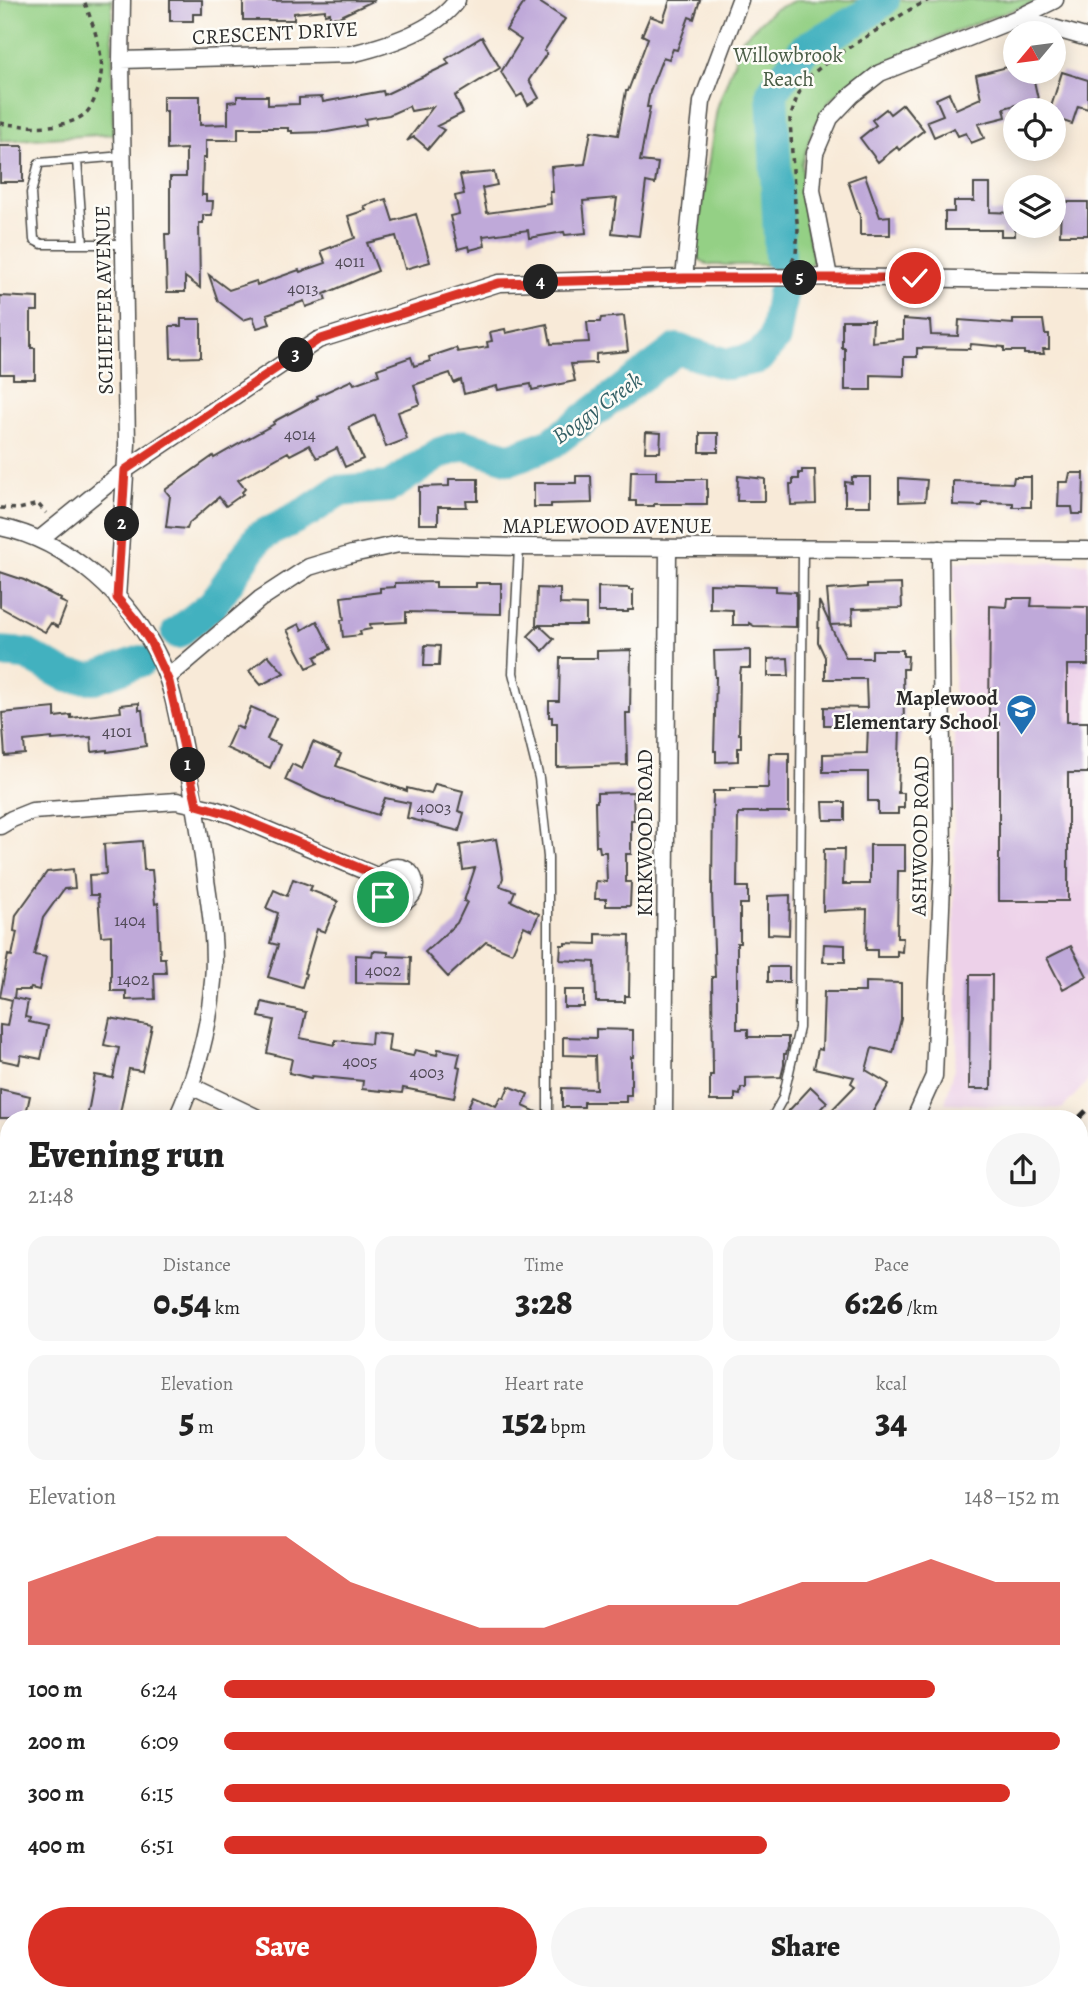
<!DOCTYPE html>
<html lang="en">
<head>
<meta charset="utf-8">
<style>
  :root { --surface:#fff; --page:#f6f6f6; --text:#222; --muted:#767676; --accent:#d93025 }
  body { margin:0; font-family:Alegreya,serif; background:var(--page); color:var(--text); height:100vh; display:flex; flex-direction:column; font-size:26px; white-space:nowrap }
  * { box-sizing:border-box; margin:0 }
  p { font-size:23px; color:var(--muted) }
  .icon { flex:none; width:38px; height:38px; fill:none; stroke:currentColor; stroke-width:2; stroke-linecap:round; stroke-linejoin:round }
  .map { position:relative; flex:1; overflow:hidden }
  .details { position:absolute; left:0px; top:1110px; width:1088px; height:891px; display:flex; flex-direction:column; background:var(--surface); border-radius:28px 28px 0 0; box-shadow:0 4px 18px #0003 }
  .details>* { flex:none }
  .needle { width:46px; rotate:241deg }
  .tools { position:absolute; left:1003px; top:21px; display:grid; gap:14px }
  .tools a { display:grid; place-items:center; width:63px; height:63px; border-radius:50%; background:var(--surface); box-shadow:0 4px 18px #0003; font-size:35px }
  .pin { position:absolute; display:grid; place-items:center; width:60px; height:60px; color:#fff; margin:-30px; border:4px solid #fff; border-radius:50%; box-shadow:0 2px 7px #0007 }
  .km { position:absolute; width:35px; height:35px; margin:-18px; border-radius:50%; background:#222; color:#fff; font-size:19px; line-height:35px; text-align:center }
  .round { display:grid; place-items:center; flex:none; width:74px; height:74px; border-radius:37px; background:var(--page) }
  .overview { display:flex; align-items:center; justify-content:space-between; height:119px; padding:0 28px }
  h1 { font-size:38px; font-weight:800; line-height:52px }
  .figures { display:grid; grid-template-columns:repeat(3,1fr); gap:10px; height:119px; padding:7px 28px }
  .figures div { display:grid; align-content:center; border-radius:18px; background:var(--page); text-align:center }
  .figures b { font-size:35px; font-weight:800 }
  .figures small { font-size:19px; font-weight:400 }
  .figures p { font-size:19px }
  .chart { height:196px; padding:14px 28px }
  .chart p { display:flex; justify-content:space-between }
  .chart svg { width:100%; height:126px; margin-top:7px; fill:var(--accent); opacity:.7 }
  .cta { display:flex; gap:14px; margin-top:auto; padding:14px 28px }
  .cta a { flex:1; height:80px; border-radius:42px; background:var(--accent); color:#fff; font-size:28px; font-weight:800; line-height:80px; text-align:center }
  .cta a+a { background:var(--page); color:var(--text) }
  ul { padding:0 28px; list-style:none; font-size:23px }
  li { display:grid; grid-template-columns:112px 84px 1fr; align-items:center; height:52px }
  li i { height:18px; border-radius:9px; background:var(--accent) }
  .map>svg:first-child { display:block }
</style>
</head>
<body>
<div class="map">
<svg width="1088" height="2000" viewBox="0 0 1088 2000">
  <rect width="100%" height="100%" fill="#fdfcf7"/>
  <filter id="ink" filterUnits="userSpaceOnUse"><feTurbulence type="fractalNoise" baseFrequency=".0143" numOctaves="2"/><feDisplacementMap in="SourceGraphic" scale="14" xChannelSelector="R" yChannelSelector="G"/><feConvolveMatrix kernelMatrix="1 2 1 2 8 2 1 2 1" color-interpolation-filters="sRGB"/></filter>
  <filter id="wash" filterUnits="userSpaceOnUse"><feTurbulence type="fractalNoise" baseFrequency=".00686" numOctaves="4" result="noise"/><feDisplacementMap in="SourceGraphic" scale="28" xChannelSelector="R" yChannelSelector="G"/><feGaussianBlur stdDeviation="1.57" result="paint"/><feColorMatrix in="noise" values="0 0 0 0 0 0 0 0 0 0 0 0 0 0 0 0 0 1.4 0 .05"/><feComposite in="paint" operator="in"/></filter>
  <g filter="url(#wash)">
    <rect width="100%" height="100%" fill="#f8ead8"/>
    <path fill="#edd1e9" d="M954,562L1088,563V1081L1062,1109L945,1103L953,1074L957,1047L954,910Z
      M1080,1476H1088V1951L1080,1952Z"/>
    <path fill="#94d085" stroke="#607e58" stroke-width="2" d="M0,0H112L113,134L0,141Z
      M796,0H1043L983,20L883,63L831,99L813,129L802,163L806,226L814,260L810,265H708L699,259L695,250L717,108L743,38L773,10Z"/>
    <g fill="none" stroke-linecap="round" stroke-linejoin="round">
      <path stroke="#43b1bf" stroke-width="32" d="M780,257L772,92L804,49L862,17L884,0
        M177,633L213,604L259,537L309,511L338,491L389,487L440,453L464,445L511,459L552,443L677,349L727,364L758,358L775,338L782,294
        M0,652L26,654L68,677L94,678L141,661"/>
    </g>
    <g id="blocks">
      <path fill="#bfa9d9" d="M170,0H202V14H193V21H170Z
        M375,0L339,17L330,18V13L325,14V10L294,13V20H243V1Z
        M526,0H536L565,19L544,51L547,53L529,80L539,98L528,105L522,94L517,97L501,72L521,40L506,30Z
        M670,0H700L694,19L689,17L677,50L673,49L669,59L663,57L650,91L647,107H650L640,161L658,163L655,184L646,182L639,236L612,233L617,198L583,201L586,233L565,235L564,232L529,238L528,230L483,236L485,246L470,250L469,246L458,249L450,216L459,214L455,196L464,194L460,175L494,172L497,185L482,188L487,213L551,204L550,192H553L551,167L585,164L591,131L618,135L626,91H628L648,38L642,35L650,16L663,21Z
        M482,37L500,68L455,96L463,113L437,126L444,130L428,149L414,137L407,141L433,107L411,111L409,106L389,115L365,119L366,125L327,132L292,133V131H288V128H238V140H206V158H203L202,195H206V201H213L212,215H203V223H199L200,288L185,277V292H167L165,234H170V177H186V149L167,150V111H163V96H200V125L228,124V102L237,101V96H268V105L299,104V98L322,97L323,102L383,91L384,95L449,64L446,59Z
        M1015,65V72H1032L1038,99L1004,108L1006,117L978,124L984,138L971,143L966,133L958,136L954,128L934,137L927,121L943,115L936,99L949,93L956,109L981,98L976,75Z
        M1062,72L1088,80V109L1078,106L1072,124L1054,118V110H1050Z
        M903,104L924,130L899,150L897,147L878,162L860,138L876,125L872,120L886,109L890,114Z
        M0,146H23V182H0Z
        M865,175L880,217L890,216V235H860V216L848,181Z
        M974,184H990V212L1015,213V236H1001V230H945V212H954V201H974Z
        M386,199L393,221L416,214L430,262L405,269L396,236L367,243L378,271L324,294L326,300L306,307L304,301L267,314L270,324L257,328L253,317L243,320L218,301L209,275L229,290L256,281L257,285L299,270L300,272L326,263L321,251L355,238L348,216L366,210L364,206Z
        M1061,202H1088V235H1060Z
        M0,296L38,298V311H31V348H35V379H13V374H0Z
        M624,316L628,351L596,354V363L571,364L575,381L532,390L531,384L498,390L497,386L464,394L461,380L454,383L450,373L414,385L420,404L398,412L407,439L386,447L375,415L349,427L363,459L345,467L337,448L317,458L309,445L290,455L288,452L238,480L245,489L242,492L243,494L226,506L219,497L189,523L187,529L166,527L170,496L165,490L213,456L214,458L274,424L273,422L318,398L317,396L352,380L354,384L379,375L377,369L411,357L414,366L430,361L429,357L456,348L458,352L488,347L487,342L492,341L490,332L505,329L506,333L547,324L551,344L589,342L587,322H600L601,318Z
        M181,319H201V357L171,358L170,326H181Z
        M903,319L930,321L931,335L958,336L959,320L1013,324V320H1043L1045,334H1049V349H1043L1044,354H1024V351H1004V347L971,344L970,349L917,348V357H904V376L871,375V390H845V348H842V320H873L872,342L903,339Z
        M646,432L661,433L660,452H645Z
        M700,433H718V452H700Z
        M802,470H815L816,504L791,505L790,484H793V479H799V473H802Z
        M631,471H656V479H707V504H654V506H636V501H630Z
        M1070,473H1084L1083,514H1073L1072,507H1058L1059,482H1068Z
        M576,476H591L592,503L551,504V507H534V483H576Z
        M738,476L765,479V501H737Z
        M852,477H870V506H845V482L852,483Z
        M1014,477H1031V507H1013V503L982,502V506L953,505V481L1013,483Z
        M899,478L927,480L925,501L899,502Z
        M449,479H478V501H466L467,507H438V524H419V487L449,486Z
        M0,572L24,580L61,599L60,601L67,604L58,627L51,623L45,632L0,607Z
        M436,582V587H476V583H501V614L406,612V622L370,624L371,629L360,631L361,635L343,637L341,620H344L341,597L380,592V588L395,587V583Z
        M710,584L776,586V591L796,592V627L754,626L749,623V625H733V610L710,609Z
        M901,584L902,608L852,609L853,624L830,625L846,658H872V650H903V656H908L907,669H903L904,726H900L898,793H904V808H898V814H878V801H868V772H823V754L867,753L868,725H824V707L867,708L866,681V679H825V657L818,642L819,601L830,624L827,590L867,587V585Z
        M598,587L629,588V590H633V610H628V612H598Z
        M537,588L560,589V604L586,605V625H539L554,639L543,651L528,636L539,625H536Z
        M1008,598H1032L1031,606L1088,607V665H1067V722H1088V773H1068V901H999V723H989L990,606L1007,607Z
        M317,621L331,649L315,657L318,663L307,668L287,630L299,624L302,630Z
        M425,645L440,646L439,666H424Z
        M631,650L630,713H626L627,765L557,767V723H552V717H549V701H559L560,658H597V651Z
        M750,650V668H741L740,674L739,734H741V748H738V761L716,762V751H714L716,677H715L714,651Z
        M268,655L284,673L261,685L249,671Z
        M788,658L789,676H768V659Z
        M139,703V710H142L146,746L107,752V750L92,752L91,737L52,740V738L24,741L25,754L5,756L2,713L55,708V717L71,715V718L121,712L120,705Z
        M251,707L276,718L267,739L280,745L270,768L226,748L236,726L242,729Z
        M313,742L341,754L336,766L407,791V788L431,794L435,784L463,791L458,811L464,813L459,831L407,818L410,803L385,798L378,815L322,797L285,780L292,764L302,769Z
        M769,753H789V812H743V814H738L737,887H748V904H740V943H737V1029H748V1037H788V1047L786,1054H784V1065L781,1077L746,1078V1088H741L740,1095L735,1094V1101H710V1075H713L712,977H715L712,892L713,791H730V788H768Z
        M633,792L634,820H631V854H626V882H631L630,906H606V899H595L596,881L607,882L606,852H600L599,846H596L595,802H597V793Z
        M823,802H845V820H824Z
        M496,839L503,878L500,886L515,891L511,901L539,914L532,930L524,926L512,953L486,942L448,977L425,952L457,923L467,902L464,901L475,868L463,870L460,845Z
        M142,841L144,870H152L155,904L158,903L160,958H165L166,973H154L155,999L126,1000V991H111V935L101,936L98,895H90L89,875L106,874L104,844Z
        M870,845H905V871H898L897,938H903L902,952L897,951V957H877V950H866L867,909L823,911L824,849H844L843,884H870Z
        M73,869L75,888L64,889L43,918L34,955L46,957L39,990L31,988L30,990H15L14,998L28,1001L25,1017L30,1018L29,1022L48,1026L41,1059L21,1055L19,1064L0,1060V1025L7,1026L12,1000L0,997L8,955L12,956L17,932L14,931L16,915L47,872Z
        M293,879L312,886L310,890L338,901L325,932L317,929L304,973L306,974L302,987L268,977L278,945L270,943L278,913L266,908L274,890L287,896Z
        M790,895L789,935L768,934V896Z
        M596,934L630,935L629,996H625V1002H596L595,962L560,960L561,945H565V943L596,944Z
        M824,944L845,945V962H823Z
        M1071,946L1087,976L1063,989L1047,958Z
        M373,951L388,952V956L411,957L410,984L356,983V955L372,956Z
        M768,967H789V982H768Z
        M970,975H992L991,1089H969Z
        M865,982L901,983V1019L893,1053L872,1048L866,1070L889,1084L869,1118H824L855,1086L851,1083L854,1077L814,1068L818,1049L822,1050L824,992H865Z
        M564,990H584V1007H564Z
        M262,1002L306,1012L300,1038L335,1045V1040L371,1044L372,1032L390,1034L388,1051L413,1056L415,1050L437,1055L438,1049L460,1053L457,1066L460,1067L454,1098L403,1088L402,1093L362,1089L363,1081L312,1076L311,1078L289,1073L292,1059L267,1053L274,1020L259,1017Z
        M110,1018L152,1026L142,1071L129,1069L119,1118H87L95,1075L113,1078L119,1048L104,1045Z
        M596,1029L633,1030V1057H631V1095H626V1102H584V1107H562V1088L596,1089L595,1056L563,1055V1037L596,1038Z
        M509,1086L528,1094L523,1106L541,1114V1118H463L473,1096L496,1106L501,1097L504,1098Z
        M811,1087L827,1102L812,1118H782Z
        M0,1089L30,1096L25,1118H0Z"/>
    </g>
  </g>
  <g filter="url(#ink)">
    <use href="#blocks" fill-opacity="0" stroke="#4a4845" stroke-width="2"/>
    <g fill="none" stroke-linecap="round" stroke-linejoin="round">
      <defs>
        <path id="service" d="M123,156L39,163L31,193L34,240L42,244H124
          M77,160L83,244
          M519,547L513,673L539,778L548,857V1118
          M772,1118L783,1098L799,1028L803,548
          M1080,1446H1088
          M1080,1518H1088
          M1080,1730H1088
          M1080,1894L1088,1893
          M1080,1922H1088"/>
        <path id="minor" d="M1018,18L1088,38
          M121,60L351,54C385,46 436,31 457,0
          M829,277L812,190L815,153L830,118L852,95L880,73L1018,18L1055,0
          M684,278L702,102L740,0
          M0,527C69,541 132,599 161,662C175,693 179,728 186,760C195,800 201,840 206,880C211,913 216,947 213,981C209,1029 197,1074 177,1118
          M40,539L125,470L318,340L499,283L684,278L829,277L1088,281
          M117,598L127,444L121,60L122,0
          M167,678L260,599L309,567L352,554L399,544L519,547L1088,550
          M0,826L12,819L32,811L177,801L214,809L232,815L381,878
          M379 885a18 18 0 1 1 36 0a18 18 0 1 1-36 0Z
          M191,1086L258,1118
          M664,1118L668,548
          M915,1118L934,1076L943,860L940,549
          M0,1459L9,1455
          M0,1742L9,1738"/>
        <path id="secondary" d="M1080,1965H1088
          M0,1968H9"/>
        <path id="motorway" d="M680,1992L805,1993L1088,1992"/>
      </defs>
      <use href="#service" stroke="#4a4845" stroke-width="11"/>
      <use href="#minor" stroke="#4a4845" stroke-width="19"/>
      <use href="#secondary" stroke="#4a4845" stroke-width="24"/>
      <use href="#motorway" stroke="#4a4845" stroke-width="32"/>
      <path stroke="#4a4845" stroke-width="3.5" stroke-dasharray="5 5" stroke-linecap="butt" d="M0,123C26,127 63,131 85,114C91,109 95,98 98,90C101,79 103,64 100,52C97,35 90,17 84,0
        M792,262L796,253L798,230L795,204L790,119L797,97L807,78L832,58L911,9L929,0
        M0,508L19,509L38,504L46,513"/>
      <use href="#service" stroke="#fff" stroke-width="8"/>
      <use href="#minor" stroke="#fff" stroke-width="16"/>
      <use href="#secondary" stroke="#fbe5cf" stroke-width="21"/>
      <use href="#motorway" stroke="#f6be87" stroke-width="28"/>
      <path stroke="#2b2b2b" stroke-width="5" stroke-dasharray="10 5" stroke-linecap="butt" d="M1079,1118L1088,1109
        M0,1922L9,1918"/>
      <defs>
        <path id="motorway-bridge" d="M0,1995L249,1992"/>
      </defs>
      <use href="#motorway-bridge" stroke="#4a4845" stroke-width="32" stroke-linecap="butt"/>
      <use href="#motorway-bridge" stroke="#f6be87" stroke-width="28"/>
    </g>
  </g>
  <g fill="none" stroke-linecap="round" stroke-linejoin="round" filter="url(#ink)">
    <defs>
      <path id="route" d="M383,897L379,885L381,877L232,815L197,805L169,682L151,643L138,623L117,598L125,470L318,340L499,283L684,278H915"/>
    </defs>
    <use href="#route" stroke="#fff" stroke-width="14"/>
    <use href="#route" stroke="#d93025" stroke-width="9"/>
  </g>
  <defs>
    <symbol id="school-pin" viewBox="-11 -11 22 30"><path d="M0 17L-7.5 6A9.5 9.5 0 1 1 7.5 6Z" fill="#1f6fb2" stroke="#fdfcf7"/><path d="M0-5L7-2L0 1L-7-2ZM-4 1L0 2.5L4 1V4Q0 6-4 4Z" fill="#fff"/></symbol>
  </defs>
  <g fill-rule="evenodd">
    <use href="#school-pin" x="1004" y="692" width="35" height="47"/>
  </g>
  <g text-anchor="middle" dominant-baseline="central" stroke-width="5" stroke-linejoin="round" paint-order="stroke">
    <g font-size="18" fill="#504a56">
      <text x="350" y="261">4011</text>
      <text x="303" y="288">4013</text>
      <text x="300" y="434">4014</text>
      <text x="117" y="731">4101</text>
      <text x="434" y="807">4003</text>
      <text x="130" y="920">1404</text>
      <text x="383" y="970">4002</text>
      <text x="133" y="979">1402</text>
      <text x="360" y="1061">4005</text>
      <text x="427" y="1072">4003</text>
    </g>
    <g font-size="21" fill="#2b2b2b" stroke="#fdfcf7">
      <text transform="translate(275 33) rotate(-3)">CRESCENT DRIVE</text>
      <text transform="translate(104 300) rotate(-91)">SCHIEFFER AVENUE</text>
      <text x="607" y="526">MAPLEWOOD AVENUE</text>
      <text transform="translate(645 833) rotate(-90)">KIRKWOOD ROAD</text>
      <text transform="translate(920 836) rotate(-89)">ASHWOOD ROAD</text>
    </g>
    <g font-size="21" fill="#4a5d46" stroke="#fdfcf7">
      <text x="788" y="55">Willowbrook<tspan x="788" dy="24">Reach</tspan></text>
    </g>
    <g font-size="21" font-weight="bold" fill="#2b2b2b" stroke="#fdfcf7" text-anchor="end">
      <text x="998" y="698">Maplewood<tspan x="998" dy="24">Elementary School</tspan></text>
    </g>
    <g font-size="23" font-style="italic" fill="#356166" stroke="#fdfcf7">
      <text transform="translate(597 408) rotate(-36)">Boggy Creek</text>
    </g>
  </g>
</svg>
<div class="tools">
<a><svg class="needle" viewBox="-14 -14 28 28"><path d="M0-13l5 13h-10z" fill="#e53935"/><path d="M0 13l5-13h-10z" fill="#767676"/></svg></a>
<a><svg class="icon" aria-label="locate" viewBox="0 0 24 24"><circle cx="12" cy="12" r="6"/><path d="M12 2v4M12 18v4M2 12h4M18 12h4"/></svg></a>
<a><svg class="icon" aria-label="layers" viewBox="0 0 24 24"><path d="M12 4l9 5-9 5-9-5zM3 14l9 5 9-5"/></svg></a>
</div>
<div class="pin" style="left:383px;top:897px;background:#1e9e55"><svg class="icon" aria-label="arrive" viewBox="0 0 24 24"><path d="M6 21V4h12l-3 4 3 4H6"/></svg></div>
<div class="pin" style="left:915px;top:278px;background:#d93025"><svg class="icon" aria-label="check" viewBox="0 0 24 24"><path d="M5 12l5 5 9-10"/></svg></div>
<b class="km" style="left:188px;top:765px">1</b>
<b class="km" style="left:122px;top:524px">2</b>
<b class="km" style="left:296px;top:355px">3</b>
<b class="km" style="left:541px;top:282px">4</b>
<b class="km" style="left:800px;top:278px">5</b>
<section class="details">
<div class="overview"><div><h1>Evening run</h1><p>21:48</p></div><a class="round"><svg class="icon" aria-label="share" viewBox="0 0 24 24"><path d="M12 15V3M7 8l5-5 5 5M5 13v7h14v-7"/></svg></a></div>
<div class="figures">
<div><p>Distance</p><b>0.54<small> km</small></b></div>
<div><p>Time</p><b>3:28</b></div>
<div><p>Pace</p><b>6:26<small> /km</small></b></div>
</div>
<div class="figures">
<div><p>Elevation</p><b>5<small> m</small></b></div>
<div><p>Heart rate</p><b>152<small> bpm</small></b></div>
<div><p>kcal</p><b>34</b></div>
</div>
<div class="chart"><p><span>Elevation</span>148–152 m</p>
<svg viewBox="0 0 160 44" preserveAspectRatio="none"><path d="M0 44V22L10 14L20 6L30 6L40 6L50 22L60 30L70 38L80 38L90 30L100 30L110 30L120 22L130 22L140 14L150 22L160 22V44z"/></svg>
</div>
<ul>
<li><b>100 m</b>6:24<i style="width:85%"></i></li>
<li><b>200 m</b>6:09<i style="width:100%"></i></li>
<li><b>300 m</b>6:15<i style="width:94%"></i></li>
<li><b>400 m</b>6:51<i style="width:65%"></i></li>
</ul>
<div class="cta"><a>Save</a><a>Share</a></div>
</section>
</div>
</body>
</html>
